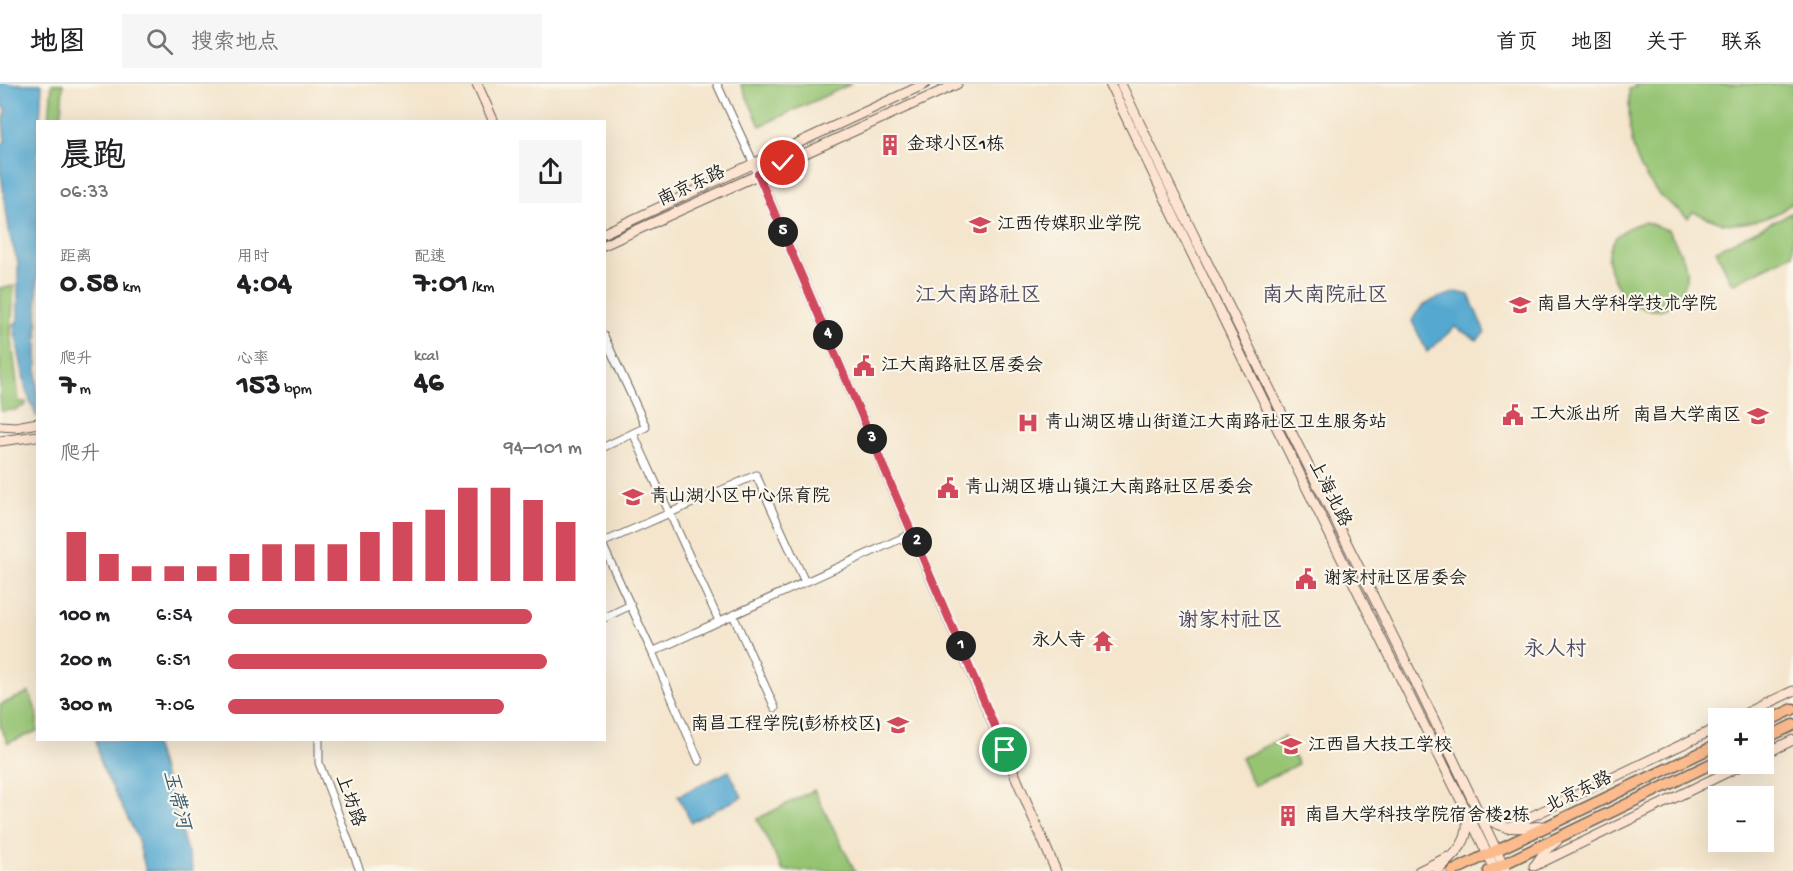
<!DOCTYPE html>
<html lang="zh">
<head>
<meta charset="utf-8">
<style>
  :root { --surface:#fff; --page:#f6f6f6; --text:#202124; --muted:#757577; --line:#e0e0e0; --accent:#d1495b }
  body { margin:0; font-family:"Gochi Hand","LXGW WenKai TC",sans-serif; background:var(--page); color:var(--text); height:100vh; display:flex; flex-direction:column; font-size:22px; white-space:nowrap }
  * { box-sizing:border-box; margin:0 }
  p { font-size:20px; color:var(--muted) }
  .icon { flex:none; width:33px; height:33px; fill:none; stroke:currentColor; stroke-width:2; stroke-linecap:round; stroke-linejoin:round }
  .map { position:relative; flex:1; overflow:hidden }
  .drawer { position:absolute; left:36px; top:36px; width:570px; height:621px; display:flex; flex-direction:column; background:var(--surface); border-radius:0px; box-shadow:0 6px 24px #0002 }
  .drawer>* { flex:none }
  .controls { position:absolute; left:1708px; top:624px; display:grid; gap:12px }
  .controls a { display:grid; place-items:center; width:66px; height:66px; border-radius:0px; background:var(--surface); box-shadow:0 6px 24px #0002; font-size:30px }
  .pin { position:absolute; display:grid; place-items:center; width:51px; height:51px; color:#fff; margin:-26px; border:3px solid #fff; border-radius:50%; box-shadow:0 2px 6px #0007 }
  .km { position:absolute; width:30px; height:30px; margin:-15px; border-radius:50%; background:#222; color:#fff; font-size:16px; line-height:30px; text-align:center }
  .round { display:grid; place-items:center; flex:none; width:63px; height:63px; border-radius:0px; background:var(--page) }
  .overview { display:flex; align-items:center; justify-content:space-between; height:102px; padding:0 24px }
  h1 { font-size:33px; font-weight:700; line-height:45px }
  .metrics { display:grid; grid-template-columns:repeat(3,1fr); gap:9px; height:102px; padding:6px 24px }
  .metrics div { display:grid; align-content:center }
  .metrics b { font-size:30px; font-weight:700 }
  .metrics small { font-size:16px; font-weight:400 }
  .metrics p { font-size:16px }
  .chart { height:168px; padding:12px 24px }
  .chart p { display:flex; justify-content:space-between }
  .chart svg { width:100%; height:108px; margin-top:6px; stroke:var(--accent); stroke-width:6 }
  ul { padding:0 24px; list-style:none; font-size:20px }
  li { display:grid; grid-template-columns:96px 72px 1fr; align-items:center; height:45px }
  li i { height:15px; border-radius:8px; background:var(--accent) }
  header { display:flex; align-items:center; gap:36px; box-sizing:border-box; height:84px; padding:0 30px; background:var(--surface); border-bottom:2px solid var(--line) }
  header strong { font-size:28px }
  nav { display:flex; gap:33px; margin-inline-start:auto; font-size:21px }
  .search { width:420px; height:54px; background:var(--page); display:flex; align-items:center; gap:15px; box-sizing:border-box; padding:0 21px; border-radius:0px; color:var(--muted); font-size:22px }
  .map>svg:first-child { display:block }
</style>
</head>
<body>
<header>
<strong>地图</strong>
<div class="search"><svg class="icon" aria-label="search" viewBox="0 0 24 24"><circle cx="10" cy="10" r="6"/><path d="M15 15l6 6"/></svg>搜索地点</div>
<nav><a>首页</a><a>地图</a><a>关于</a><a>联系</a></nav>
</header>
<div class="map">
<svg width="1793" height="787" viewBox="0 0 1793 787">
  <rect width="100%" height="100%" fill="#fbf7ec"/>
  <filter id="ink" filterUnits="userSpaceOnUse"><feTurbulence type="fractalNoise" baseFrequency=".0167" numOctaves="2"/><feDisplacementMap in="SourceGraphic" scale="12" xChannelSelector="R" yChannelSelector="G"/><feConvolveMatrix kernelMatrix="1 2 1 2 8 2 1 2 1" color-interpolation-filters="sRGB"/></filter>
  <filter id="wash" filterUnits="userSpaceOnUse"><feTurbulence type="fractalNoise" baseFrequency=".008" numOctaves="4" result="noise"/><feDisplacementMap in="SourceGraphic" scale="24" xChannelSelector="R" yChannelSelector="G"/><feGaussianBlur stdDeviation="1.35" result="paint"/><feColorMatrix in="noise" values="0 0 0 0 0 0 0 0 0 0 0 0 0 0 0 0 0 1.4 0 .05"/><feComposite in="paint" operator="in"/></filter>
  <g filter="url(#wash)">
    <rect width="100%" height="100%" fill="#f4e5cc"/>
    <path fill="#96c473" stroke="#597048" stroke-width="1.5" d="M52,0H63L61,37H49Z
      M741,0H851L760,42Z
      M1635,0H1793V116C1782,133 1744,142 1724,139C1714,138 1703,131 1693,128L1688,134C1679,126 1667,119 1659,110C1629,77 1629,47 1629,5L1635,3Z
      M1793,128V170L1732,200L1716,166Z
      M1645,138L1668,146C1681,168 1696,190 1678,213C1640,263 1563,156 1645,138Z
      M14,202L11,248L19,318H26V321L15,326L0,327V204Z
      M29,608L37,629V647L8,659L0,641V621Z
      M1284,653L1298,680L1254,702L1241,674Z
      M814,706L855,787H783L757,735Z"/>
    <path fill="#55a8d0" stroke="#386276" stroke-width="1.5" d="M7,0H42L40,37L38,38L37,334L26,306L14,242L18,236V178L10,153L0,83V63L5,57L3,39L6,26L0,20Z
      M1457,208L1469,211L1485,249L1477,256L1455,243L1427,268L1412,237C1422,216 1436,215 1457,208Z
      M96,656H153L193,787H146L137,753L101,681Z
      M729,687L742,713L691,738L678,712Z"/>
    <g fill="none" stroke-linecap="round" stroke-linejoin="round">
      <path stroke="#55a8d0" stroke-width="14" d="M0,2L19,12"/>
    </g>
  </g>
  <g filter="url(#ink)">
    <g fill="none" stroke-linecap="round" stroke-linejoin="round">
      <defs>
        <path id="street" d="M717,0L754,80
          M604,252L646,343L604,363
          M633,349L719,537
          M604,458L756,391L805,498
          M604,464L652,568L913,449
          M733,531L775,624
          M604,534L631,521
          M652,568L699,677
          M319,656V679L360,787"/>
        <path id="secondary" d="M477,0L494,38
          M1110,0L1239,267L1496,787
          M1121,0C1245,264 1383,522 1506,787
          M754,80L1056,787
          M604,149L925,0
          M604,161L957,0
          M0,342L16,343L38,339
          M0,357L38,352
          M1736,634L1793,607
          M1764,670L1793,656
          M1481,730C1503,748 1518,744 1544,742
          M1507,744L1719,643
          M1536,780L1545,767L1557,757
          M1534,782L1744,680
          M1419,787L1448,773
          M1437,787C1454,771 1472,757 1466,732"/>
        <path id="primary" d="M1764,639L1793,625
          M1764,655L1793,641
          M1453,787L1719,660
          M1489,787L1719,676"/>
      </defs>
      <use href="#street" stroke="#68625a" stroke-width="9"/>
      <use href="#secondary" stroke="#68625a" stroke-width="11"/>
      <use href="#primary" stroke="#68625a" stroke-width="13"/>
      <use href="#street" stroke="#fff" stroke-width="7"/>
      <use href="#secondary" stroke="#fde4d1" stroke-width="9"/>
      <use href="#primary" stroke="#fbbb8d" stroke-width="10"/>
    </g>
  </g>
  <g fill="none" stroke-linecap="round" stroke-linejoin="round" filter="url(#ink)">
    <defs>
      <path id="route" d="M783,79L758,90L1005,666"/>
    </defs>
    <use href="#route" stroke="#fff" stroke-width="12"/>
    <use href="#route" stroke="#d1495b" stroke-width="8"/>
  </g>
  <defs>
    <symbol id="building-bare" viewBox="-9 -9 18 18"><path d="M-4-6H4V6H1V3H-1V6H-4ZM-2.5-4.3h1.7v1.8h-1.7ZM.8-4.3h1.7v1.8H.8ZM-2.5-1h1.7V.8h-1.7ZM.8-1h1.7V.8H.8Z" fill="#d1495b" stroke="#fbf7ec" stroke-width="2.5" paint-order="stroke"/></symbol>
    <symbol id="school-bare" viewBox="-9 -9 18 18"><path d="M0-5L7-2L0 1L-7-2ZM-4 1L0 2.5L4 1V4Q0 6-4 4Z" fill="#d1495b" stroke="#fbf7ec" stroke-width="2.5" paint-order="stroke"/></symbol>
    <symbol id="university-bare" viewBox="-9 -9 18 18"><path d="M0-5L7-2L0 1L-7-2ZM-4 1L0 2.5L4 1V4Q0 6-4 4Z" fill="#d1495b" stroke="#fbf7ec" stroke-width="2.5" paint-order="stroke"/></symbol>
    <symbol id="civic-bare" viewBox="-9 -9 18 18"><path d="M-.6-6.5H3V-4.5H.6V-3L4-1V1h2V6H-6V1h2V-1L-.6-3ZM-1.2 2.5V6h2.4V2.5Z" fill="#d1495b" stroke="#fbf7ec" stroke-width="2.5" paint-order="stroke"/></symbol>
    <symbol id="hospital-bare" viewBox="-9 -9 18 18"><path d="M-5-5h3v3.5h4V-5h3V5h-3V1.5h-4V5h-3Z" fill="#d1495b" stroke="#fbf7ec" stroke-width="2.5" paint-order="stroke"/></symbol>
    <symbol id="temple-bare" viewBox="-9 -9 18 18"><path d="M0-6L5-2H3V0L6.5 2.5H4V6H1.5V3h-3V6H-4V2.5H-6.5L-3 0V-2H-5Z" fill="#d1495b" stroke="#fbf7ec" stroke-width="2.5" paint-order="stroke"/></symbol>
  </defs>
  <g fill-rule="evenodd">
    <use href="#building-bare" x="875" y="46" width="30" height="30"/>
    <use href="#school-bare" x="965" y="126" width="30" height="30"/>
    <use href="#university-bare" x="1505" y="206" width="30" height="30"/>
    <use href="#civic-bare" x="849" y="267" width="30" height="30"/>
    <use href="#civic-bare" x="1498" y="316" width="30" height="30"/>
    <use href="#school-bare" x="1743" y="317" width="30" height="30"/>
    <use href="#hospital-bare" x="1013" y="324" width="30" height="30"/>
    <use href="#civic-bare" x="933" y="389" width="30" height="30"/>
    <use href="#school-bare" x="618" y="398" width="30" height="30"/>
    <use href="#civic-bare" x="1291" y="480" width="30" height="30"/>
    <use href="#temple-bare" x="1088" y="542" width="30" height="30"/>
    <use href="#university-bare" x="883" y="626" width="30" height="30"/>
    <use href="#school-bare" x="1276" y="647" width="30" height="30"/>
    <use href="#building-bare" x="1273" y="717" width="30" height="30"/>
  </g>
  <g text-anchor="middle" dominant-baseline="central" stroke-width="4.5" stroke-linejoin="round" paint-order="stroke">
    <g font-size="18" fill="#1c1c1c" stroke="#fbf7ec" text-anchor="start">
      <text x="907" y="61">金球小区1栋</text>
      <text x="997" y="141">江西传媒职业学院</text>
      <text x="1537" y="221">南昌大学科学技术学院</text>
      <text x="881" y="282">江大南路社区居委会</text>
      <text x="1530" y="331">工大派出所</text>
      <text x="1741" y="332" text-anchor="end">南昌大学南区</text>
      <text x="1045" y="339">青山湖区塘山街道江大南路社区卫生服务站</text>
      <text x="965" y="404">青山湖区塘山镇江大南路社区居委会</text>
      <text x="650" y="413">青山湖小区中心保育院</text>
      <text x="1323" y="495">谢家村社区居委会</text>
      <text x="1086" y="557" text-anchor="end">永人寺</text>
      <text x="881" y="641" text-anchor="end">南昌工程学院(彭桥校区)</text>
      <text x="1308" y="662">江西昌大技工学校</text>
      <text x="1305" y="732">南昌大学科技学院宿舍楼2栋</text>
    </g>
    <g font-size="18" fill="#1c1c1c" stroke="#fbf7ec">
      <text transform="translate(692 103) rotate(-25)">南京东路</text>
      <text transform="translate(1329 410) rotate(63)">上海北路</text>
      <text transform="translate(1579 709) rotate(-26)">北京东路</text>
      <text transform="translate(349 717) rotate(70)">上坊路</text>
    </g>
    <g font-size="20" font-style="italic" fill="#365b6d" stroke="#fbf7ec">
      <text transform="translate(175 716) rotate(76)">玉带河</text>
    </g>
    <g font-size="21" fill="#4f4a62" stroke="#fbf7ec">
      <text x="978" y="213">江大南路社区</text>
      <text x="1325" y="213">南大南院社区</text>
      <text x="1230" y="538">谢家村社区</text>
      <text x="1555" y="567">永人村</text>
    </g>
  </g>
</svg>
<div class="controls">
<a>+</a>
<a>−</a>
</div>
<div class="pin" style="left:1005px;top:666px;background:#1e9e55"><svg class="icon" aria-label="arrive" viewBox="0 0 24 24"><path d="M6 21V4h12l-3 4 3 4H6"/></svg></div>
<div class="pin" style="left:783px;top:79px;background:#d93025"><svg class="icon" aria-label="check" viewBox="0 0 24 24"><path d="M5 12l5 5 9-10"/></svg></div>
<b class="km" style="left:961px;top:562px">1</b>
<b class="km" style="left:917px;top:458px">2</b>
<b class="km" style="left:872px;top:355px">3</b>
<b class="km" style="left:828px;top:251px">4</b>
<b class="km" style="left:783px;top:148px">5</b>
<section class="drawer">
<div class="overview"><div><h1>晨跑</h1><p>06:33</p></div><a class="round"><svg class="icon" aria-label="share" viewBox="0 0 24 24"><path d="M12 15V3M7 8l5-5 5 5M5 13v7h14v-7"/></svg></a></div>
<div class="metrics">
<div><p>距离</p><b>0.58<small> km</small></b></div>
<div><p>用时</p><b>4:04</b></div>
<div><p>配速</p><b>7:01<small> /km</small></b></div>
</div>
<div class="metrics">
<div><p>爬升</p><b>7<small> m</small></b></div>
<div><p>心率</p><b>153<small> bpm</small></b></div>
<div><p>kcal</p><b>46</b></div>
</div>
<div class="chart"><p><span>爬升</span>94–101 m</p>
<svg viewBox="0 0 160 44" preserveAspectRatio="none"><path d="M5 44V24M15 44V33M25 44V38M35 44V38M45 44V38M55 44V33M65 44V29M75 44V29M85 44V29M95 44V24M105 44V20M115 44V15M125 44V6M135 44V6M145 44V11M155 44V20"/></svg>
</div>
<ul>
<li><b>100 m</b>6:54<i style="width:86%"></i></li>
<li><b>200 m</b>6:51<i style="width:90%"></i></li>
<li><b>300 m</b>7:06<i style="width:78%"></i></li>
</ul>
</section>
</div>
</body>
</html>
